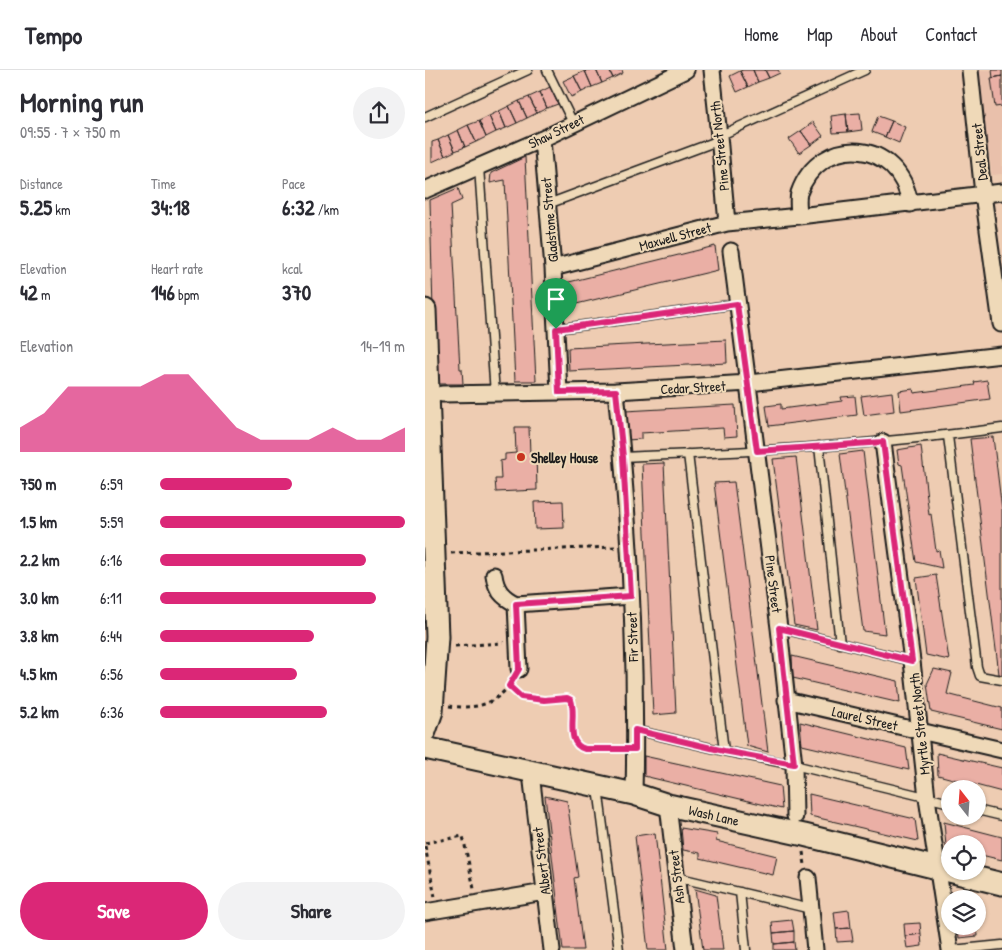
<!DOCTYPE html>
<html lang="en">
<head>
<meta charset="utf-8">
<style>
  :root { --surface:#fff; --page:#f2f2f3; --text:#2b2b33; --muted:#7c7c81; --line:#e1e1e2; --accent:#db2777 }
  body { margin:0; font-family:"Patrick Hand",sans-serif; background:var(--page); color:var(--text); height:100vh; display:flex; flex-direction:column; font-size:19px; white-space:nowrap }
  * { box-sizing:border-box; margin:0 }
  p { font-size:16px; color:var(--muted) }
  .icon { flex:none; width:28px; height:28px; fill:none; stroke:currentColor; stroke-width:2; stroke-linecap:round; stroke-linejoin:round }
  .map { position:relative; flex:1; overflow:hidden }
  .sheet { display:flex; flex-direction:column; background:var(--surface); width:425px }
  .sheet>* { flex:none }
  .needle { width:32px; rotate:343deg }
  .buttons { position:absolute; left:516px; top:710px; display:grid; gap:10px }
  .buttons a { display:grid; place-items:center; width:45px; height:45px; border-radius:50%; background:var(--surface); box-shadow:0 1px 4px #0004; font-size:25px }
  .pin { position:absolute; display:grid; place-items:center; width:42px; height:42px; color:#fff; margin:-51px -21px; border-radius:50% 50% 50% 0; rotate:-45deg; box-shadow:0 0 5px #0007 }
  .pin .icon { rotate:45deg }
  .round { display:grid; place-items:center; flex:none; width:52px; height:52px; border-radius:26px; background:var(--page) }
  .headline { display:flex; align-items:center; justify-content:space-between; height:85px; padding:0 20px }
  h1 { font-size:28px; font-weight:800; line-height:38px }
  .stats { display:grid; grid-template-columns:repeat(3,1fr); gap:8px; height:85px; padding:5px 20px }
  .stats div { display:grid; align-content:center }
  .stats b { font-size:21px; font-weight:800 }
  .stats small { font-size:14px; font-weight:400 }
  .stats p { font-size:14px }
  .chart { height:140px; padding:10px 20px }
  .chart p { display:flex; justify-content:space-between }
  .chart svg { width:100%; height:90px; margin-top:5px; fill:var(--accent); opacity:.7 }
  .action { display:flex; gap:10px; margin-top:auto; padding:10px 20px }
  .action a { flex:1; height:58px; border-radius:30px; background:var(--accent); color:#fff; font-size:20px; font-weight:800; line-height:58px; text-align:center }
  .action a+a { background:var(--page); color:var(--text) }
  ul { padding:0 20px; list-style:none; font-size:16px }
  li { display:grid; grid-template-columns:80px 60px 1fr; align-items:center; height:38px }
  li i { height:12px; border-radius:6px; background:var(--accent) }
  header { display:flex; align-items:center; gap:30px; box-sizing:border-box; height:70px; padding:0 25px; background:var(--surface); border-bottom:1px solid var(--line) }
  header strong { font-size:24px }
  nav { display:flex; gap:28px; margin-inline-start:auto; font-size:18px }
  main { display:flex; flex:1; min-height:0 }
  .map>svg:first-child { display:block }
</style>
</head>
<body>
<header>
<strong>Tempo</strong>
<nav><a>Home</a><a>Map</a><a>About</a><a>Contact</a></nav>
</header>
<main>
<section class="sheet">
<div class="headline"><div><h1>Morning run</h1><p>09:55 · 7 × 750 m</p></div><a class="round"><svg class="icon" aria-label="share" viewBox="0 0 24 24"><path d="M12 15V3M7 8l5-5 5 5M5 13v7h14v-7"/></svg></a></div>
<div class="stats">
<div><p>Distance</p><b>5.25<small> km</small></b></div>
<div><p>Time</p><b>34:18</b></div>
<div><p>Pace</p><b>6:32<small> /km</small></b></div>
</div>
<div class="stats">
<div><p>Elevation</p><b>42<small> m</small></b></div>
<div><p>Heart rate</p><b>146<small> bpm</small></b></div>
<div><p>kcal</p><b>370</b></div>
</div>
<div class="chart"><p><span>Elevation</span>14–19 m</p>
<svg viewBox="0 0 160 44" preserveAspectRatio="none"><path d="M0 44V32L10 25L20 12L30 12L40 12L50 12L60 6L70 6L80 19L90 32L100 38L110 38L120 38L130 32L140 38L150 38L160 32V44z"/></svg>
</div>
<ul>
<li><b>750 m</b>6:59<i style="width:54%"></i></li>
<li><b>1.5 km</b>5:59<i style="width:100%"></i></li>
<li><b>2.2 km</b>6:16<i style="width:84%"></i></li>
<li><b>3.0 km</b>6:11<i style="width:88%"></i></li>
<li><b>3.8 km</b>6:44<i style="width:63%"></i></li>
<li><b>4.5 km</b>6:56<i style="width:56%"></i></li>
<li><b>5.2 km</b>6:36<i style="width:68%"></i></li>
</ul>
<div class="action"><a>Save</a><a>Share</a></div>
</section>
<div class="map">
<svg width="577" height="880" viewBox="0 0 577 880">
  <rect width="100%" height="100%" fill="#eeccb2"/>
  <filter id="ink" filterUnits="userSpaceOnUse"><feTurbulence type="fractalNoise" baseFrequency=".02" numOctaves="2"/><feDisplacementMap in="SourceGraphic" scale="10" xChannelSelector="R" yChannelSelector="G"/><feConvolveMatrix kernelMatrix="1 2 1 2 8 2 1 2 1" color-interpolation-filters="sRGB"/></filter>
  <g filter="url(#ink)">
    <path fill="#e9c0ab" d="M552,0H577V104L567,105Z"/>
    <path fill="#eaafa5" stroke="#1c1c1c" d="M162,0H171L177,13L167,17L160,1Z
      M171,0H184L188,8L177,13Z
      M184,0H197L198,3L188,8Z
      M318,0H328L333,12L323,17L315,1Z
      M328,0H340L344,8L333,12Z
      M340,0H353L355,3L344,8Z
      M567,0H577V6L568,8Z
      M160,1L167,17L157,22L149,6Z
      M315,1L323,17L312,22L305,6Z
      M149,6L157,22L146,27L138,11Z
      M577,6V36L570,37L566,8Z
      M125,17L133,34L122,38L115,22Z
      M115,22L122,38L112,43L104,27Z
      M104,27L112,43L102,48L94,31Z
      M94,31L102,48L92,53L84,36Z
      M84,36L92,53L81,58L74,41Z
      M74,41L81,58L71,62L64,46Z
      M435,43L437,60L423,62L421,44Z
      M421,44L423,62L408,63L406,46Z
      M64,46L71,62L61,67L54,51Z
      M453,46L467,51L460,67L447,62Z
      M54,51L61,67L51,72L43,55Z
      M467,51L480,57L474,73L460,67Z
      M388,52L398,66L386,75L376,61Z
      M43,55L51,72L40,77L33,60Z
      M33,60L40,77L30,81L23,65Z
      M376,61L386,75L374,83L364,69Z
      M23,65L30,81L20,86L13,70Z
      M13,70L20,86L7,92V72Z
      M100,87L111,311H90L80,110L65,113L66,103Z
      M33,118L37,130L26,135L35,299H37L38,314H10L5,130Z
      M290,176L293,200L143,236L140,213Z
      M301,270L302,293L144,301L143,278Z
      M562,310L565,329L476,341L474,321L488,319L489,323L550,315L549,312Z
      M467,322L469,341L439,345L436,326Z
      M430,326L432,345L344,356L341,336L356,334V339L417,331L416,327Z
      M310,335L312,366L299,367L298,358L216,363V369L202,370L200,341Z
      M90,357H104L105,384L111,383L112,420L71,422L70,409H76L75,391L80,390V384L91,383Z
      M568,367L577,440V605L574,604L545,369Z
      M496,376L504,445L506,444L511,481L514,480L517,498L491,492L477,395L474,394L472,380Z
      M438,381L460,564L438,561L415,384Z
      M371,387L392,560L369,555L348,389Z
      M239,393L251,643L228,645L217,394Z
      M309,412L343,682L322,676L289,413Z
      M138,431L139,458L110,459L109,432Z
      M511,505L524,590L501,585L491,508Z
      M367,586L473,611L475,633L368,608Z
      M509,599L527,603L522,624L577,638V659L506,642L502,614Z
      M375,652L481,678L484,700L377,675Z
      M512,683L577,698V722L513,705Z
      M219,686L355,716L357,739L219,706Z
      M384,724L490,749L493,771L385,746Z
      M120,726L142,731L153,807L149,808L158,880H138Z
      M519,752L577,767V790L552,784V774H525V778L521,777Z
      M256,758L292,764L291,771L352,786L348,805L275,788V783L258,780Z
      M230,763L243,880H223L210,766Z
      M270,819L291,825L298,880H278Z
      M424,840L426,858L411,859L409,842Z
      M367,850L369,861L348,863L347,852Z
      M495,853L496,864L480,866L479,854Z
      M533,856H552L553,866L534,868Z
      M426,858L428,871L412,872L411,859Z
      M369,861V872L349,874L348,863Z
      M496,864L497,876L482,878L480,866Z
      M369,872L370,880H349V874Z"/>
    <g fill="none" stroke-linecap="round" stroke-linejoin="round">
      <defs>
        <path id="lane" d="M122,0L148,53
          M0,47L103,0
          M294,66L440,0
          M54,97L70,324
          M123,134L295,70
          M131,259L312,234
          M523,366L552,597L555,606L577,610
          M394,376L415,574
          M263,384L299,681
          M198,387C325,382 451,375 577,358
          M354,558L487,591
          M210,660L299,681L369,695L525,733
          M173,718L194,880
          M552,740L577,746
          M251,807L386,839
          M315,822L321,880
          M527,880L577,875"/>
        <path id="street" d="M287,0L294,66L302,153
          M545,0L558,124L576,254
          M117,69L128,198L134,322
          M0,120L117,69L261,0
          M374,146C374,139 372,130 374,123C395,63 475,68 485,134
          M306,181L354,558L369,695L370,746
          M128,198L302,153L374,146L577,122
          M191,321C205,455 212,590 209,724
          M17,324L191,321L324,313L577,285
          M458,372L487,591L502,728L525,880
          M69,505C71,520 77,527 91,534
          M94,599L91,534L206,526
          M361,630L577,680
          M108,702L107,712L127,880
          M243,735L260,880
          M383,808L390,880
          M0,842L120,822"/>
        <path id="secondary" d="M0,240L12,567L7,641L0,661
          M0,678L209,724L243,735L379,765L577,814"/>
      </defs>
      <use href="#lane" stroke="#1c1c1c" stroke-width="11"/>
      <use href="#street" stroke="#1c1c1c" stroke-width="19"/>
      <use href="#secondary" stroke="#1c1c1c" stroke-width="25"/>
      <path stroke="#1c1c1c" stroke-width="3" stroke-dasharray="4 4" stroke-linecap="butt" d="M26,483L190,477
        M30,576L79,573
        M84,616L96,627L119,630L142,628L146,630L147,666L149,673L154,677L160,679H197
        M24,636C51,639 67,636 85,615
        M0,773L38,766L49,819
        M0,776L10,827
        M378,782L380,795"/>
      <use href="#lane" stroke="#efd9b8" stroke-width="8"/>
      <use href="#street" stroke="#efd9b8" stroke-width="15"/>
      <use href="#secondary" stroke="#efd9b8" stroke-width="21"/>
    </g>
  </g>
  <g fill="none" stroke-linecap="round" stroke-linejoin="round" filter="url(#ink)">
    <defs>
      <path id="route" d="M312,234L332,381L458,372L487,591L354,558L369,694L299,681L210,660V679H160C139,673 152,646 146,630L142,628L119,630L96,627L84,616L94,599L91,534L206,526L198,387L191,321L134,322L131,259Z"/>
    </defs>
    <use href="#route" stroke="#fff" stroke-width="10"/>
    <use href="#route" stroke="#db2777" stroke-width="6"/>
  </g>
  <circle fill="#c8321e" stroke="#efd9b8" stroke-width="2" cx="96" cy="387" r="5"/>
  <g text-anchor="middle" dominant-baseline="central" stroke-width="4" stroke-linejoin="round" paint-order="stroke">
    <g font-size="14" fill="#1c1c1c" stroke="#efd9b8">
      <text transform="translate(131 61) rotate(-26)">Shaw Street</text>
      <text transform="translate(294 76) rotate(-96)">Pine Street North</text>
      <text transform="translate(554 82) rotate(-96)">Deal Street</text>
      <text transform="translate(124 150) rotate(-95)">Gladstone Street</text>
      <text transform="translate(250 166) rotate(-15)">Maxwell Street</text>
      <text transform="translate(268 317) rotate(-3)">Cedar Street</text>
      <text transform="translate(349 514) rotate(83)">Pine Street</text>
      <text transform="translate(207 567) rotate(-92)">Fir Street</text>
      <text transform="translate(440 648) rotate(13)">Laurel Street</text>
      <text transform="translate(494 654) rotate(-96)">Myrtle Street North</text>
      <text transform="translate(289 745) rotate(13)">Wash Lane</text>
      <text transform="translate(116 791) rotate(-97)">Albert Street</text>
      <text transform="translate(251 807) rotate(-97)">Ash Street</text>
    </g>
    <g font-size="14" font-weight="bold" fill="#1c1c1c" stroke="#efd9b8" text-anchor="start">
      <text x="106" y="387">Shelley House</text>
    </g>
  </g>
</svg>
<div class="buttons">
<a><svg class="needle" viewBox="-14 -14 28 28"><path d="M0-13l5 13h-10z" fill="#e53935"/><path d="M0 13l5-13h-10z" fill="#7c7c81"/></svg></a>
<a><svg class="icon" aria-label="locate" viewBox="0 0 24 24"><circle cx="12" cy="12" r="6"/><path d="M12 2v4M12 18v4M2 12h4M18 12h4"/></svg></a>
<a><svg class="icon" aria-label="layers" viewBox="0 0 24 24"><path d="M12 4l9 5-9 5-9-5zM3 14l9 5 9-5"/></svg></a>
</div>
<div class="pin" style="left:131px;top:259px;background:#1e9e55"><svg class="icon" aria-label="arrive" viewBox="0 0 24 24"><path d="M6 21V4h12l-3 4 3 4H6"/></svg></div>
</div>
</main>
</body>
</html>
